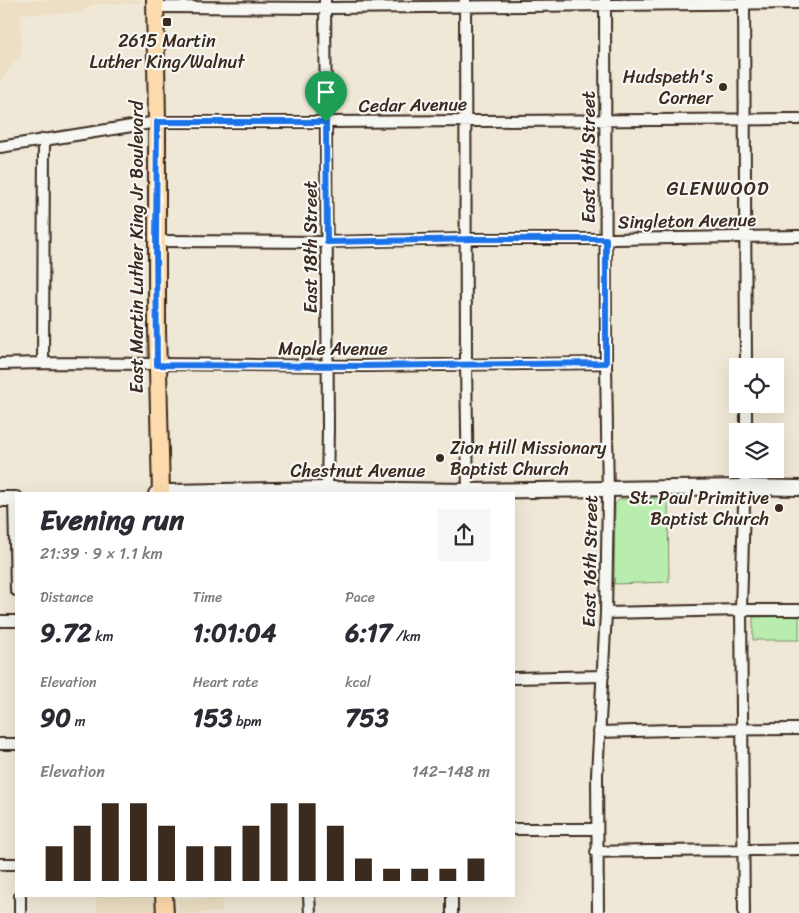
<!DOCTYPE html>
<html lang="en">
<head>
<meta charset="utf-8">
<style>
  :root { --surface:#fff; --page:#f7f7f7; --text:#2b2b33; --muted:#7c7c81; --accent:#3b2a1e }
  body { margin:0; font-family:Sriracha,sans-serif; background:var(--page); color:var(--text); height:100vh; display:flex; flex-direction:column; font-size:19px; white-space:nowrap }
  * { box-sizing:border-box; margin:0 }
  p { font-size:16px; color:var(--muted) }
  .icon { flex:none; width:28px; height:28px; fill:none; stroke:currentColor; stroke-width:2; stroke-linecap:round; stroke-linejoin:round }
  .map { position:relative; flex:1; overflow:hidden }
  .side { position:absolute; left:15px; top:492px; width:500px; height:405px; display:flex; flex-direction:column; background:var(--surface); border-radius:0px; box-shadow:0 5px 20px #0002 }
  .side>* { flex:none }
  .tools { position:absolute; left:729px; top:358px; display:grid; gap:10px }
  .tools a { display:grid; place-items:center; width:55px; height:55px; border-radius:0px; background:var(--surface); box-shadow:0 5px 20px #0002; font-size:25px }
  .pin { position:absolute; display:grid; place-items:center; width:42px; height:42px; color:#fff; margin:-51px -21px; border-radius:50% 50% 50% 0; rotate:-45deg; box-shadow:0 0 5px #0007 }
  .pin .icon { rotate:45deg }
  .round { display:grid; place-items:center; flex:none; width:52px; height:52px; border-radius:0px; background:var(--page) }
  .head { display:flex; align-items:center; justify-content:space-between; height:85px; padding:0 25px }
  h1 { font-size:28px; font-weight:700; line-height:38px }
  .stats { display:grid; grid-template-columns:repeat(3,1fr); gap:8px; height:85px; padding:5px 25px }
  .stats div { display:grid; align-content:center }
  .stats b { font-size:25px; font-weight:700 }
  .stats small { font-size:14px; font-weight:400 }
  .stats p { font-size:14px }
  .chart { height:140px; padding:10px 25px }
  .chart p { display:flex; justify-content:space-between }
  .chart svg { width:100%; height:90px; margin-top:5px; stroke:var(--accent); stroke-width:6 }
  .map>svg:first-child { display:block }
</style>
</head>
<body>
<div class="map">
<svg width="799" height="913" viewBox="0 0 799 913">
  <rect width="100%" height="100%" fill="#f0e8d7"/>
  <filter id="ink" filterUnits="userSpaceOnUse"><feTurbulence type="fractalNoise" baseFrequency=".02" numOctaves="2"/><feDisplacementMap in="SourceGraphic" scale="10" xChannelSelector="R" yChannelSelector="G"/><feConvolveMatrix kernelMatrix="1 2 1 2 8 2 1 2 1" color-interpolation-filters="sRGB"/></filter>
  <g filter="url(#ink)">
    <path fill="#ecdfc4" d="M0,0H139V3L100,4L91,5L83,13L21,14V54L0,81Z
      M778,427L779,474L762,475L757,472L753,471V469H775V431H753V428Z
      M96,896H153L154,913H97Z
      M178,899H222V913H178Z"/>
    <path fill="#b8edae" stroke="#7a8c66" d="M644,498H668L669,582L614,584L615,504L620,499Z
      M799,616V640H753V617Z"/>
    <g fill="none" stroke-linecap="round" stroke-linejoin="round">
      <defs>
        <path id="minor" d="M325,0L328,426L327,494
          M465,0L466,365L468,494
          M744,0L746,366
          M155,7L333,8L799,3
          M0,147L157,122H326L799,119
          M156,241L327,242L466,239H614L799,236
          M43,363L44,139
          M0,364L43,363L364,366L606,363
          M746,431V404
          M14,499L16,590
          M606,613L741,610H799
          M0,621H16
          M514,678L603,676
          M599,732L671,730L799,729
          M0,744H16
          M514,829H597
          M596,852C664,850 731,851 799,849
          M0,864H16
          M20,896V913
          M309,896L310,913
          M452,896V913
          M598,913L597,775L606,613L608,498L606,363L605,0
          M744,913L741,610L745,469"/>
        <path id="secondary" d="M156,494L169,492L327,489L468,491L744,487L799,488
          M0,499H16"/>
        <path id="primary" d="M155,0L157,122V329L161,494
          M164,896L165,913"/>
      </defs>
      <use href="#minor" stroke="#3b2a1e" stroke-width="14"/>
      <use href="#secondary" stroke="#3b2a1e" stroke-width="18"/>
      <use href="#primary" stroke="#3b2a1e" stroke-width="20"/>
      <use href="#minor" stroke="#f6f6f2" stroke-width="10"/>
      <use href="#secondary" stroke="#f6f6f2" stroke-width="14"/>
      <use href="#primary" stroke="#fedbac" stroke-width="16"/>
    </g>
  </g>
  <g fill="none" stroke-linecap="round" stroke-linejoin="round" filter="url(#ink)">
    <defs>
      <path id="route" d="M157,122H326L327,242L476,239H606V363L364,366L157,365L156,241Z"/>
    </defs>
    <use href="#route" stroke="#fff" stroke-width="10"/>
    <use href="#route" stroke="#1a73e8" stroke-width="6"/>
  </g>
  <g fill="#3b2a1e" stroke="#f6f6f2" stroke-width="2">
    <rect x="162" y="17" width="10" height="10" rx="2.5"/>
    <circle cx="723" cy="87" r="5"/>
    <circle cx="440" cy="458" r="5"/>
    <circle cx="779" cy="508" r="5"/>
  </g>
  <g text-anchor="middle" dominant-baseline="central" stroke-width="4.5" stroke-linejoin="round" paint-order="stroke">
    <g font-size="18" fill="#3b2a1e" stroke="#f6f6f2" text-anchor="end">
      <text x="167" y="41" text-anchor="middle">2615 Martin<tspan x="167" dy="21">Luther King/Walnut</tspan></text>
      <text x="713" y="77">Hudspeth's<tspan x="713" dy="21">Corner</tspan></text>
      <text x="450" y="448" text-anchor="start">Zion Hill Missionary<tspan x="450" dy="21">Baptist Church</tspan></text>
      <text x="769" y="498">St. Paul Primitive<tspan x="769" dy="21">Baptist Church</tspan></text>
    </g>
    <g font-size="18" fill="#3b2a1e" stroke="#f6f6f2">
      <text transform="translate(413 105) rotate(-1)">Cedar Avenue</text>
      <text transform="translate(589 157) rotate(-90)">East 16th Street</text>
      <text transform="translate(687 221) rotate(-1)">Singleton Avenue</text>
      <text transform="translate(137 247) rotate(-90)">East Martin Luther King Jr Boulevard</text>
      <text transform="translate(311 247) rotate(-90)">East 18th Street</text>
      <text x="333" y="349">Maple Avenue</text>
      <text x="358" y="471">Chestnut Avenue</text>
      <text transform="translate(590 561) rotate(-89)">East 16th Street</text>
    </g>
    <g font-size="19" letter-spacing="1" fill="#3b2a1e" stroke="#f6f6f2">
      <text x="718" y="188">GLENWOOD</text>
    </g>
  </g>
</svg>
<div class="tools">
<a><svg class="icon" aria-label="locate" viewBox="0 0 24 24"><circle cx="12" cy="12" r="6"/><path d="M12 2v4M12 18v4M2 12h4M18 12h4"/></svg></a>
<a><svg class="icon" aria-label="layers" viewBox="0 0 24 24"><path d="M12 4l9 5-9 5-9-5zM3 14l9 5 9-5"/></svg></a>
</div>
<div class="pin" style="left:326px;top:122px;background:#1e9e55"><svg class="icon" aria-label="arrive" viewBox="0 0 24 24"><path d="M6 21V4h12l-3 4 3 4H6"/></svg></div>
<section class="side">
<div class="head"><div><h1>Evening run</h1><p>21:39 · 9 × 1.1 km</p></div><a class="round"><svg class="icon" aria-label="share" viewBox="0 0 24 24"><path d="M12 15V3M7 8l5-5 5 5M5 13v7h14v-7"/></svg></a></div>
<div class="stats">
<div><p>Distance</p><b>9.72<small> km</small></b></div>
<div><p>Time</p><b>1:01:04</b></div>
<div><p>Pace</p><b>6:17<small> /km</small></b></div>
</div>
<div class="stats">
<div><p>Elevation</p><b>90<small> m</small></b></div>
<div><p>Heart rate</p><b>153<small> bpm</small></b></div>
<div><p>kcal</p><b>753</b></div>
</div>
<div class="chart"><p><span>Elevation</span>142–148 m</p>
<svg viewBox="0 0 160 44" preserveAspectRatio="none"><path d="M5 44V27M15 44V17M25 44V6M35 44V6M45 44V17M55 44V27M65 44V27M75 44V17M85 44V6M95 44V6M105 44V17M115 44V33M125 44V38M135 44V38M145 44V38M155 44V33"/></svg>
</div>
</section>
</div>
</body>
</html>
